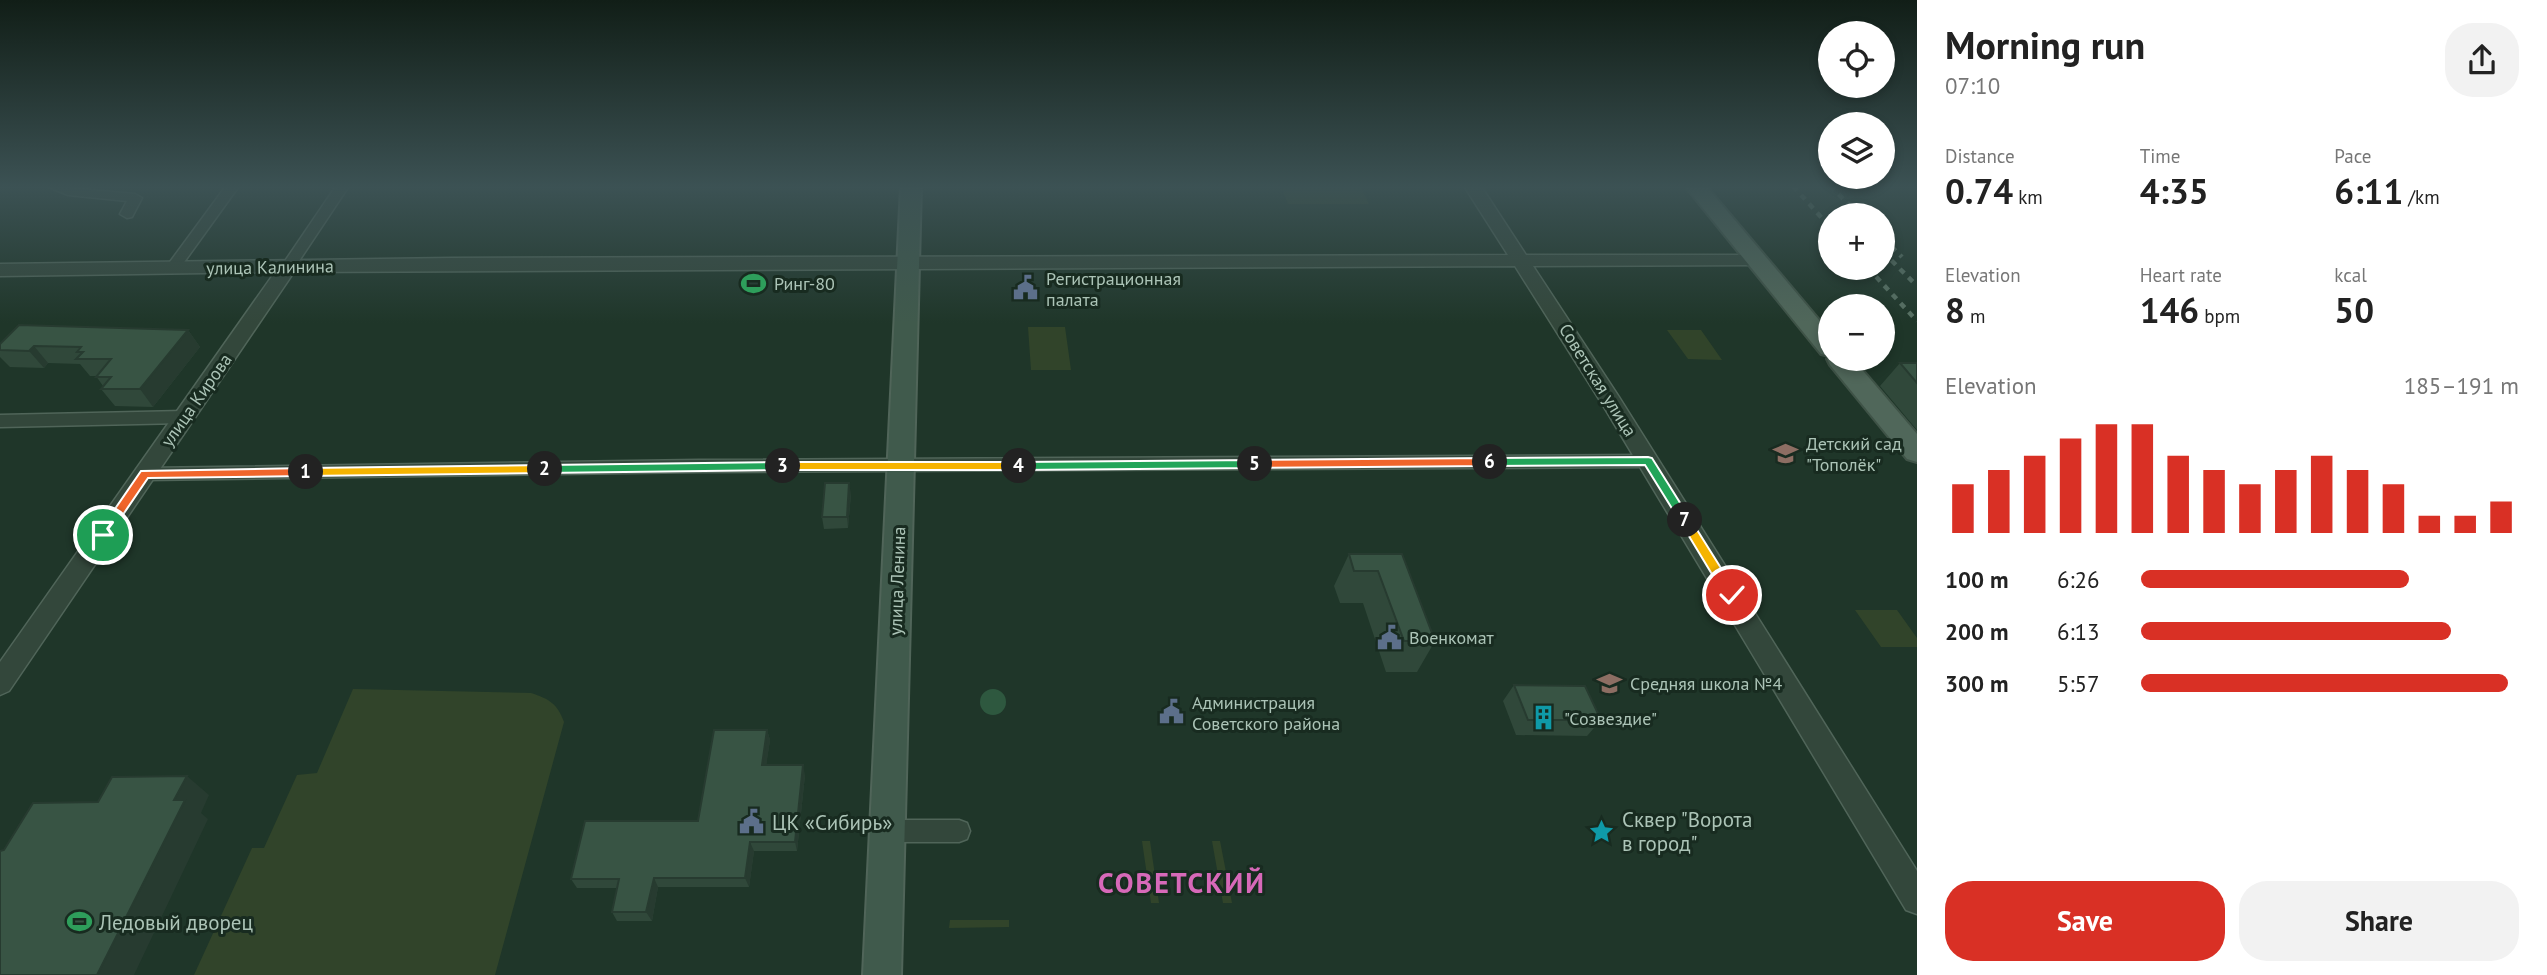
<!DOCTYPE html>
<html lang="en">
<head>
<meta charset="utf-8">
<style>
  :root { --surface:#fff; --page:#f2f2f2; --text:#222; --muted:#767676; --accent:#d93025 }
  body { margin:0; font-family:"PT Sans",sans-serif; background:var(--page); color:var(--text); height:100vh; display:flex; flex-direction:column; font-size:26px; white-space:nowrap }
  * { box-sizing:border-box; margin:0 }
  p { font-size:23px; color:var(--muted) }
  .icon { flex:none; width:38px; height:38px; fill:none; stroke:currentColor; stroke-width:2; stroke-linecap:round; stroke-linejoin:round }
  .map { position:relative; flex:1; overflow:hidden }
  .side { display:flex; flex-direction:column; background:var(--surface); width:630px }
  .side>* { flex:none }
  .fabs { position:absolute; left:1818px; top:21px; display:grid; gap:14px }
  .fabs a { display:grid; place-items:center; width:77px; height:77px; border-radius:50%; background:var(--surface); box-shadow:0 4px 10px #0003; font-size:35px }
  .pin { position:absolute; display:grid; place-items:center; width:60px; height:60px; color:#fff; margin:-30px; border:4px solid #fff; border-radius:50%; box-shadow:0 2px 7px #0007 }
  .km { position:absolute; width:35px; height:35px; margin:-18px; border-radius:50%; background:#222; color:#fff; font-size:19px; line-height:35px; text-align:center }
  .round { display:grid; place-items:center; flex:none; width:74px; height:74px; border-radius:28px; background:var(--page) }
  .headline { display:flex; align-items:center; justify-content:space-between; height:119px; padding:0 28px }
  h1 { font-size:38px; font-weight:800; line-height:52px }
  .figures { display:grid; grid-template-columns:repeat(3,1fr); gap:10px; height:119px; padding:7px 28px }
  .figures div { display:grid; align-content:center }
  .figures b { font-size:35px; font-weight:800 }
  .figures small { font-size:19px; font-weight:400 }
  .figures p { font-size:19px }
  .chart { height:196px; padding:14px 28px }
  .chart p { display:flex; justify-content:space-between }
  .chart svg { width:100%; height:126px; margin-top:7px; stroke:var(--accent); stroke-width:6 }
  .cta { display:flex; gap:14px; margin-top:auto; padding:14px 28px }
  .cta a { flex:1; height:80px; border-radius:28px; background:var(--accent); color:#fff; font-size:28px; font-weight:800; line-height:80px; text-align:center }
  .cta a+a { background:var(--page); color:var(--text) }
  ul { padding:0 28px; list-style:none; font-size:23px }
  li { display:grid; grid-template-columns:112px 84px 1fr; align-items:center; height:52px }
  li i { height:18px; border-radius:9px; background:var(--accent) }
  main { display:flex; flex:1; min-height:0 }
  .map>svg:first-child { display:block }
</style>
</head>
<body>
<main>
<div class="map">
<svg width="1917" height="975" viewBox="0 0 1917 975">
  <rect width="100%" height="100%" fill="#1f3629"/>
  <path fill="#31442a" d="M1281,186H1360L1369,204H1288Z
    M1028,327H1065L1071,370H1031Z
    M1667,330H1701L1722,360L1688,359Z
    M1855,610H1897L1917,638V647H1881Z
    M353,689L531,693C549,699 557,703 564,722L495,975H194L252,848H264L297,775L317,773Z
    M1142,841H1150L1159,903H1151Z
    M1212,841H1220L1232,903H1223Z
    M950,920H1009V927L949,928Z"/>
  <path fill="#2e583f" d="M980 702a13 13 0 1 1 26 0a13 13 0 1 1-26 0Z"/>
  <g fill="none" stroke-linecap="round" stroke-linejoin="round">
    <defs>
      <path id="minor" d="M46,186L135,194L142,198L132,217L127,218L120,214L127,201L68,195Z
        M226,186H239L177,272H167V266Z
        M336,186H349L293,270H283L281,267Z
        M184,411L192,417L184,423L0,427V415Z
        M1649,455L1658,461L1649,467L699,472L145,480L139,478L136,474L139,470L145,468L699,460Z
        M888,820H959L967,823L970,831L967,839L959,842H888L880,839L877,831L880,823Z"/>
      <path id="tertiary" d="M1464,186H1481L1526,255H1757L1766,260L1757,265L1533,266L1619,397L1917,871V914L1906,910L1604,407L1515,266L294,272L9,691L0,695V662L275,272L0,276V264L452,258L1508,255Z"/>
      <path id="secondary" d="M901,186H921L901,975H863Z"/>
      <path id="primary" d="M1685,186H1706L1830,333V359H1853L1917,434V462L1907,459L1830,365L1827,359L1829,356L1821,354Z"/>
    </defs>
    <use href="#minor" stroke="#506559" stroke-width="3"/>
    <use href="#tertiary" stroke="#506559" stroke-width="3"/>
    <use href="#secondary" stroke="#506559" stroke-width="4"/>
    <use href="#primary" stroke="#3f5347" stroke-width="4"/>
    <use href="#minor" fill="#33473b" fill-rule="evenodd"/>
    <use href="#tertiary" fill="#33473b" fill-rule="evenodd"/>
    <use href="#secondary" fill="#405a4c" fill-rule="evenodd"/>
    <use href="#primary" fill="#50675a" fill-rule="evenodd"/>
    <path stroke="#587163" stroke-width="4.5" stroke-dasharray="6 6" stroke-linecap="butt" d="M1793,186L1830,227
      M1830,186L1860,215
      M1883,238L1902,257
      M1883,252L1917,286
      M1868,268L1917,321"/>
  </g>
  <path fill="#30483a" d="M188,330L200,347L153,407L115,406L101,389L103,386L96,376H90L80,364L48,363L44,368L10,367L0,357V344Z
    M1900,363H1917V430L1880,386Z
    M851,494L848,528L824,529L822,517Z
    M1349,554H1402L1435,641L1417,672H1386L1363,603H1340L1334,586Z
    M1514,685L1601,720L1587,736L1516,735L1503,701Z
    M767,730L770,740L766,765L805,775L797,851H754L749,887H658L652,921H617L612,912L617,888H577L571,879L698,821Z"/>
  <path fill="#273b30" d="M188,330L200,347L153,407L140,389Z
    M34,346L48,363L44,368L29,351Z
    M849,483L851,494L848,528L847,517Z
    M767,730L770,740L765,775L762,765Z
    M803,765L805,775L797,851L795,842Z
    M187,776L209,795L201,813L208,819L134,975H97L174,800Z
    M750,842L754,851L749,887L745,878Z
    M654,878L658,887L652,921L646,912Z"/>
  <path fill="#385444" stroke="#273b30" stroke-width="2" d="M19,325L188,330L140,389H101L111,377H96L111,359H76L83,352H77L81,347L34,346L29,351L0,350V344Z
    M1900,363H1917V383Z
    M825,483H849L847,517H822Z
    M1349,554H1402L1435,641H1404L1378,571H1354Z
    M1514,685L1585,686L1601,720H1528Z
    M714,730H767L762,765H803L795,842H750L745,878H654L646,912H612L619,879H571L585,821H698Z
    M187,776L174,800H185L97,975H0V851L4,850L33,803L98,802L112,777Z"/>
  <linearGradient id="sky" x2="0" y2="1"><stop stop-color="#111e17"/><stop offset="0.58" stop-color="#3c5254"/><stop offset="1" stop-color="#3c5254" stop-opacity="0"/></linearGradient>
  <rect width="1917" height="323" fill="url(#sky)"/>
  <path fill="#f0652b" stroke="#fff" stroke-width="2" d="M306,468L312,472L306,476L148,478L107,538L103,539L97,535L141,471Z"/>
  <path fill="#f5b400" stroke="#fff" stroke-width="2" d="M545,465L551,469L545,473L306,476L301,472L306,468Z"/>
  <path fill="#22a559" stroke="#fff" stroke-width="2" d="M783,462L788,466L783,470L545,473L539,469L545,465Z"/>
  <path fill="#f5b400" stroke="#fff" stroke-width="2" d="M783,462H1019L1025,466L1019,470H783L777,466Z"/>
  <path fill="#22a559" stroke="#fff" stroke-width="2" d="M1255,460L1261,464L1255,468L1019,470L1014,466L1019,462Z"/>
  <path fill="#f0652b" stroke="#fff" stroke-width="2" d="M1490,458L1496,462L1490,466L1255,468L1250,464L1255,460Z"/>
  <path fill="#22a559" stroke="#fff" stroke-width="2" d="M1648,457L1652,458L1689,517V523H1681L1645,465L1490,466L1485,462L1490,458Z"/>
  <path fill="#f5b400" stroke="#fff" stroke-width="2" d="M1685,515L1689,517L1736,592V599H1727L1681,523V517Z"/>
  <defs>
    <symbol id="stadium-bare" viewBox="-9 -9 18 18"><path d="M0-5a6.5 5 0 1 0 0 10a6.5 5 0 1 0 0-10ZM-3.5-1.8h7v3.6h-7Z" fill="#2e9e5b" stroke="#182b20" stroke-width="2.5" paint-order="stroke"/></symbol>
    <symbol id="civic-bare" viewBox="-9 -9 18 18"><path d="M-.6-6.5H3V-4.5H.6V-3L4-1V1h2V6H-6V1h2V-1L-.6-3ZM-1.2 2.5V6h2.4V2.5Z" fill="#5c6f8a" stroke="#182b20" stroke-width="2.5" paint-order="stroke"/></symbol>
    <symbol id="school-bare" viewBox="-9 -9 18 18"><path d="M0-5L7-2L0 1L-7-2ZM-4 1L0 2.5L4 1V4Q0 6-4 4Z" fill="#8d6e63" stroke="#182b20" stroke-width="2.5" paint-order="stroke"/></symbol>
    <symbol id="building-bare" viewBox="-9 -9 18 18"><path d="M-4-6H4V6H1V3H-1V6H-4ZM-2.5-4.3h1.7v1.8h-1.7ZM.8-4.3h1.7v1.8H.8ZM-2.5-1h1.7V.8h-1.7ZM.8-1h1.7V.8H.8Z" fill="#0f9aa8" stroke="#182b20" stroke-width="2.5" paint-order="stroke"/></symbol>
    <symbol id="sight-bare" viewBox="-9 -9 18 18"><path d="M0-6L1.8-2.2L6-1.7L2.9 1.2L3.7 5.4L0 3.3L-3.7 5.4L-2.9 1.2L-6-1.7L-1.8-2.2Z" fill="#0f9aa8" stroke="#182b20" stroke-width="2.5" paint-order="stroke"/></symbol>
  </defs>
  <g fill-rule="evenodd">
    <use href="#stadium-bare" x="736" y="266" width="35" height="35"/>
    <use href="#civic-bare" x="1008" y="270" width="35" height="35"/>
    <use href="#school-bare" x="1768" y="436" width="35" height="35"/>
    <use href="#civic-bare" x="1372" y="620" width="35" height="35"/>
    <use href="#school-bare" x="1592" y="666" width="35" height="35"/>
    <use href="#civic-bare" x="1154" y="694" width="35" height="35"/>
    <use href="#building-bare" x="1526" y="700" width="35" height="35"/>
    <use href="#civic-bare" x="734" y="804" width="35" height="35"/>
    <use href="#sight-bare" x="1584" y="814" width="35" height="35"/>
    <use href="#stadium-bare" x="62" y="904" width="35" height="35"/>
  </g>
  <g text-anchor="middle" dominant-baseline="central" stroke-width="6" stroke-linejoin="round" paint-order="stroke">
    <g font-size="18" fill="#acc4b7" stroke="#182b20">
      <text transform="translate(270 267) rotate(-1)">улица Калинина</text>
      <text transform="translate(1598 380) rotate(58)">Советская улица</text>
      <text transform="translate(196 400) rotate(-55)">улица Кирова</text>
      <text transform="translate(897 581) rotate(-88)">улица Ленина</text>
    </g>
    <g font-size="18" fill="#acc4b7" stroke="#182b20" text-anchor="start">
      <text x="1046" y="278">Регистрационная<tspan x="1046" dy="21">палата</tspan></text>
      <text x="774" y="283">Ринг-80</text>
      <text x="1806" y="443">Детский сад<tspan x="1806" dy="21">"Тополёк"</tspan></text>
      <text x="1409" y="637">Военкомат</text>
      <text x="1630" y="683">Средняя школа №4</text>
      <text x="1192" y="702">Администрация<tspan x="1192" dy="21">Советского района</tspan></text>
      <text x="1564" y="718">"Созвездие"</text>
    </g>
    <g font-size="21" fill="#acc4b7" stroke="#182b20" text-anchor="start">
      <text x="1622" y="819">Сквер "Ворота<tspan x="1622" dy="24">в город"</tspan></text>
      <text x="772" y="822">ЦК «Сибирь»</text>
      <text x="99" y="922">Ледовый дворец</text>
    </g>
    <g font-size="28" font-weight="bold" letter-spacing="2" fill="#d769b9" stroke="#182b20">
      <text x="1182" y="882">СОВЕТСКИЙ</text>
    </g>
  </g>
</svg>
<div class="fabs">
<a><svg class="icon" aria-label="locate" viewBox="0 0 24 24"><circle cx="12" cy="12" r="6"/><path d="M12 2v4M12 18v4M2 12h4M18 12h4"/></svg></a>
<a><svg class="icon" aria-label="layers" viewBox="0 0 24 24"><path d="M12 4l9 5-9 5-9-5zM3 14l9 5 9-5"/></svg></a>
<a>+</a>
<a>−</a>
</div>
<div class="pin" style="left:103px;top:535px;background:#1e9e55"><svg class="icon" aria-label="arrive" viewBox="0 0 24 24"><path d="M6 21V4h12l-3 4 3 4H6"/></svg></div>
<div class="pin" style="left:1732px;top:595px;background:#d93025"><svg class="icon" aria-label="check" viewBox="0 0 24 24"><path d="M5 12l5 5 9-10"/></svg></div>
<b class="km" style="left:306px;top:472px">1</b>
<b class="km" style="left:545px;top:469px">2</b>
<b class="km" style="left:783px;top:466px">3</b>
<b class="km" style="left:1019px;top:466px">4</b>
<b class="km" style="left:1255px;top:464px">5</b>
<b class="km" style="left:1490px;top:462px">6</b>
<b class="km" style="left:1685px;top:520px">7</b>
</div>
<section class="side">
<div class="headline"><div><h1>Morning run</h1><p>07:10</p></div><a class="round"><svg class="icon" aria-label="share" viewBox="0 0 24 24"><path d="M12 15V3M7 8l5-5 5 5M5 13v7h14v-7"/></svg></a></div>
<div class="figures">
<div><p>Distance</p><b>0.74<small> km</small></b></div>
<div><p>Time</p><b>4:35</b></div>
<div><p>Pace</p><b>6:11<small> /km</small></b></div>
</div>
<div class="figures">
<div><p>Elevation</p><b>8<small> m</small></b></div>
<div><p>Heart rate</p><b>146<small> bpm</small></b></div>
<div><p>kcal</p><b>50</b></div>
</div>
<div class="chart"><p><span>Elevation</span>185–191 m</p>
<svg viewBox="0 0 160 44" preserveAspectRatio="none"><path d="M5 44V27M15 44V22M25 44V17M35 44V11M45 44V6M55 44V6M65 44V17M75 44V22M85 44V27M95 44V22M105 44V17M115 44V22M125 44V27M135 44V38M145 44V38M155 44V33"/></svg>
</div>
<ul>
<li><b>100 m</b>6:26<i style="width:71%"></i></li>
<li><b>200 m</b>6:13<i style="width:82%"></i></li>
<li><b>300 m</b>5:57<i style="width:97%"></i></li>
</ul>
<div class="cta"><a>Save</a><a>Share</a></div>
</section>
</main>
</body>
</html>
